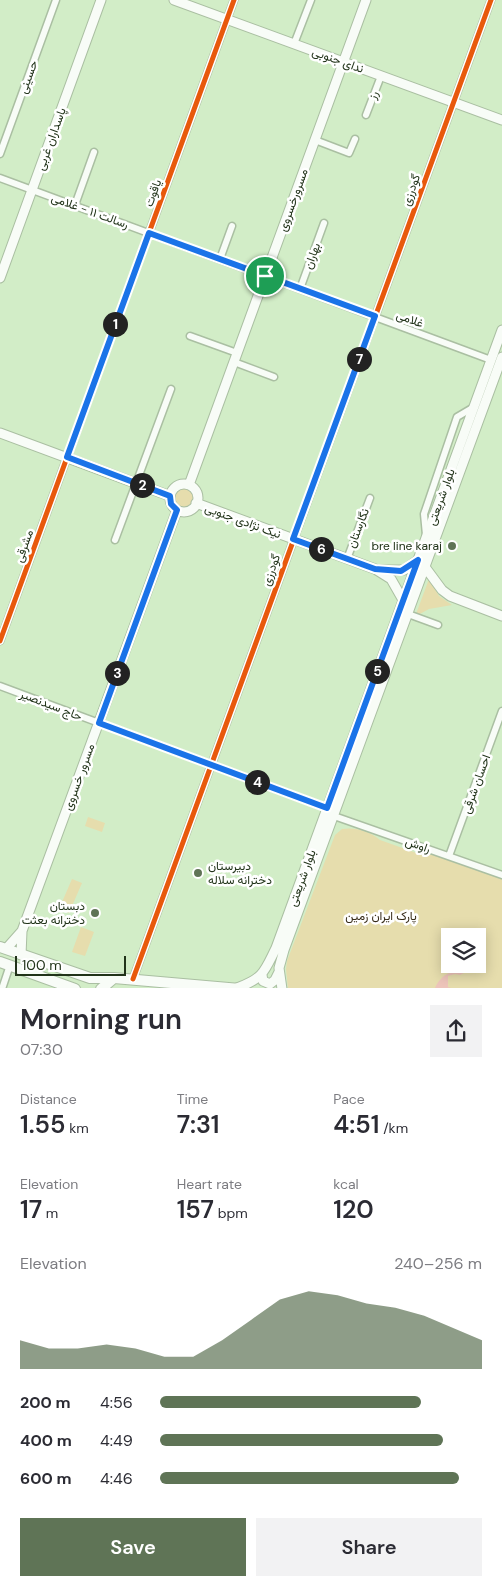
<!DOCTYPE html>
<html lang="en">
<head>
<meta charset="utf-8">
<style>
  :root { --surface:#fff; --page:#f2f2f3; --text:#2b2b33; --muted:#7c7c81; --accent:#5f7456 }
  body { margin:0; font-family:"DM Sans",Vazirmatn,sans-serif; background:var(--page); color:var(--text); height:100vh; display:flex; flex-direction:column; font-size:19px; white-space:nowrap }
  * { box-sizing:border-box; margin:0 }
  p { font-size:16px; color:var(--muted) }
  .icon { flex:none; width:28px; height:28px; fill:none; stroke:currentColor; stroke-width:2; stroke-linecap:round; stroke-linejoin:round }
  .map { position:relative; height:988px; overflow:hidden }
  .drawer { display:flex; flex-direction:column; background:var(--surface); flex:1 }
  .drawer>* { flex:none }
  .buttons { position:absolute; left:441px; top:928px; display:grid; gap:10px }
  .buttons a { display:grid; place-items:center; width:45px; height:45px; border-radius:0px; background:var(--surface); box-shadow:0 2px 12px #0003; font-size:25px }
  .scale { position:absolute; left:15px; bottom:12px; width:111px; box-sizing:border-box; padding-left:5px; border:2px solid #213319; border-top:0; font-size:14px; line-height:18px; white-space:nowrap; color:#213319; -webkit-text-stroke:4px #fff; paint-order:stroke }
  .pin { position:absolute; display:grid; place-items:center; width:42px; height:42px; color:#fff; margin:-21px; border:2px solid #fff; border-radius:50%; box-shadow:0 1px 5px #0007 }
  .km { position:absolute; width:25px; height:25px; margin:-12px; border-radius:50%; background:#222; color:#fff; font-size:14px; line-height:25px; text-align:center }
  .round { display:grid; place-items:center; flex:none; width:52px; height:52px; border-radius:0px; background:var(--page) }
  .summary { display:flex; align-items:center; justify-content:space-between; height:85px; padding:0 20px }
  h1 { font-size:28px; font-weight:600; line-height:38px }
  .stats { display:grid; grid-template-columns:repeat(3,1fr); gap:8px; height:85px; padding:5px 20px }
  .stats div { display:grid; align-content:center }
  .stats b { font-size:25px; font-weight:600 }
  .stats small { font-size:14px; font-weight:400 }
  .stats p { font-size:14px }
  .chart { height:140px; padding:10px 20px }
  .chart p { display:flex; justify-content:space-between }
  .chart svg { width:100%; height:90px; margin-top:5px; fill:var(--accent); opacity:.7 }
  .cta { display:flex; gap:10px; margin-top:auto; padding:10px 20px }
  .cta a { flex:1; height:58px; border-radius:0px; background:var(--accent); color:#fff; font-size:20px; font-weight:600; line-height:58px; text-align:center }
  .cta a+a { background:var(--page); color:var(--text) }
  ul { padding:0 20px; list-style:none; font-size:16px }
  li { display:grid; grid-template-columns:80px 60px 1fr; align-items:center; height:38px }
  li i { height:12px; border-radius:6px; background:var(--accent) }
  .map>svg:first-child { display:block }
</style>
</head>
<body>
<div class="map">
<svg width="502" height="989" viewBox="0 0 502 989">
  <rect width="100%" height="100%" fill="#d2edc7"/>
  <path fill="#e6ddad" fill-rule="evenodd" d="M171 498a13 13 0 1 1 26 0a13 13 0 1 1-26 0Z
    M429,579L439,596L452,605L429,609L418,615L416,614Z
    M88,817L105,823L102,832L85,826Z
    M342,829C356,827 369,831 380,840L425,856L438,853L502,876V988L288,989L286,969L287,961L335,835ZM450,936H478V964H450Z
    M72,879L82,883L69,913L59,909Z
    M81,927L94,932L85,956L72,952Z"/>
  <path fill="#edc4ba" d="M463,964H473L469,970L460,975L455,974L448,976V987L451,988H435C443,971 452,975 463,964Z"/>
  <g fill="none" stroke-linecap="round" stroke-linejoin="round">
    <defs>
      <path id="street" d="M294,44L311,0
        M366,115L381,76
        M315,140L349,153L355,139
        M0,154L56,0
        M0,178L491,360
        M75,205L94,152
        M220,259L232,226
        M300,289L324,223
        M190,336L237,353
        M234,362L274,377
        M426,535L424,514L457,417L474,407
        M115,540L171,389
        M347,559L370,498
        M408,614L438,625
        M0,641L234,0
        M0,686L327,808
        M334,816L502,875
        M449,856L502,711
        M133,979L491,0
        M2,989L10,965"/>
      <path id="secondary" d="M174,0L502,120
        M0,278L101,0
        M0,433L170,496
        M170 498a14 14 0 1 1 28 0a14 14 0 1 1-28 0Z
        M189,485L366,0
        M196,503L375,569L391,579L403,600
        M425,567L442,590L450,596L502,616
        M380,570H404L418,560
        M6,949L22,931
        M21,955L22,931L177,510
        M262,975L263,981L270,984L275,980L279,972
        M237,988C264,978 264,972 276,948L502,330
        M282,989L279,968L284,950L502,357"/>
      <path id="primary" d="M0,947L90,978H114
        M0,962L75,989
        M101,989L114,978L240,989"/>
    </defs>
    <use href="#street" stroke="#aabfa2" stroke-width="9"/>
    <use href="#secondary" stroke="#aabfa2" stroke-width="11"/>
    <use href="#primary" stroke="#aabfa2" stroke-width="12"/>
    <use href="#street" stroke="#f8fcf7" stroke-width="6"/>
    <use href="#secondary" stroke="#f8fcf7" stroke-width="9"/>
    <use href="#primary" stroke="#f8fcf7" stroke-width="10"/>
    <defs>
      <path id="cycleway" d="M0,641L234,0
        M133,979L491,0"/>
    </defs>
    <use href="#cycleway" stroke="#fff" stroke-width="8"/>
    <use href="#cycleway" stroke="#e8590c" stroke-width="5"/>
  </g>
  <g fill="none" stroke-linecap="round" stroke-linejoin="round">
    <defs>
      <path id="route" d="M149,233L375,316L293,539L375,569L401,571L418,560L327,808L99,723L177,510L171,504L170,496L67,457Z"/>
    </defs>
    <use href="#route" stroke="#fff" stroke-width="10"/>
    <use href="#route" stroke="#1a73e8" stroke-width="6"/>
  </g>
  <g fill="#5f7456" stroke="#fff" stroke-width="2">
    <circle cx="452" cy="546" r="5"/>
    <circle cx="198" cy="873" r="5"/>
    <circle cx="95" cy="913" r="5"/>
  </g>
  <g text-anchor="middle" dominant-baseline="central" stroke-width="5" stroke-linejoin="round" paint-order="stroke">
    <g font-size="12" fill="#213319" stroke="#fff">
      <text transform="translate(338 60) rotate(20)">ندای جنوبی</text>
      <text transform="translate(28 77) rotate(-70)">حسینی</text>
      <text transform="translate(373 95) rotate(-69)">رز</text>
      <text transform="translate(51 139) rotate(-70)">پاسداران غربی</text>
      <text transform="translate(411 190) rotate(-70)">گودرزی</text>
      <text transform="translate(153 193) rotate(-70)">یاقوت</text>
      <text transform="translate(293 200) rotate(-70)">مسرورخسروی</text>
      <text transform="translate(90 211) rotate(20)">رسالت ۱۱ - غلامی</text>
      <text transform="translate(312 256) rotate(-70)">بهاران</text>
      <text transform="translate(410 319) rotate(20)">غلامی</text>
      <text transform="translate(441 497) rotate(-70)">بلوار شریعتی</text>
      <text transform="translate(243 521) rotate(20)">نیک نژادی جنوبی</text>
      <text transform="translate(358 528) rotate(-69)">نگارستان</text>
      <text transform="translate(24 546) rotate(-70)">مشرقی</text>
      <text transform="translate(271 570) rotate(-70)">گودرزی</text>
      <text transform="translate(51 705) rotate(21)">حاج سیدنصیر</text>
      <text transform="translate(79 777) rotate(-70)">مسرور خسروی</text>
      <text transform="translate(476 784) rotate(-70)">احسان شرقی</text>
      <text transform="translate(418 845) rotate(19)">راوش</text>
      <text transform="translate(302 878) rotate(-70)">بلوار شریعتی</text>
    </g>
    <g font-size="12" fill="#213319" stroke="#fff" text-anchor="end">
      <text x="442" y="546">bre line karaj</text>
      <text x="208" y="866" text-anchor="start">دبیرستان<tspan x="208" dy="14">دخترانه سلاله</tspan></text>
      <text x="85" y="906">دبستان<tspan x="85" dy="14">دخترانه بعثت</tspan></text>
    </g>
    <g font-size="12" fill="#362a18" stroke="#fff">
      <text x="381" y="916">پارک ایران زمین</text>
    </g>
  </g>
</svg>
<div class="buttons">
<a><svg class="icon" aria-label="layers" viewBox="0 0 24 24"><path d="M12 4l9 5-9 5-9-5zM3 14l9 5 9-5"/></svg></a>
</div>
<div class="scale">100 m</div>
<div class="pin" style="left:265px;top:276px;background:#1e9e55"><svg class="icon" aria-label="arrive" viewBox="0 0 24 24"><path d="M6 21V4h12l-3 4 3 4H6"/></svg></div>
<b class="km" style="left:115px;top:324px">1</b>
<b class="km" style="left:142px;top:485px">2</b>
<b class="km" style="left:117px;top:673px">3</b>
<b class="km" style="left:257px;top:782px">4</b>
<b class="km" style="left:377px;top:671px">5</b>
<b class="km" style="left:321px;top:549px">6</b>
<b class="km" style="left:359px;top:359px">7</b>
</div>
<section class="drawer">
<div class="summary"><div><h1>Morning run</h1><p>07:30</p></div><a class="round"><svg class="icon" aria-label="share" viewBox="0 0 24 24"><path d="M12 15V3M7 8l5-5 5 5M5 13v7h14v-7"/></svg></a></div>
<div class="stats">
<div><p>Distance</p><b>1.55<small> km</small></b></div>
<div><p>Time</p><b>7:31</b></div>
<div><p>Pace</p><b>4:51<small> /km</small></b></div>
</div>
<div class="stats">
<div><p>Elevation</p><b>17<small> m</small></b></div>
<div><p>Heart rate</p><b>157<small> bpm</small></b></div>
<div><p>kcal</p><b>120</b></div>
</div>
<div class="chart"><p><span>Elevation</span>240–256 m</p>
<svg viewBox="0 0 160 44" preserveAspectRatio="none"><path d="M0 44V30L10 34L20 34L30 32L40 34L50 38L60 38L70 30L80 20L90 10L100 6L110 8L120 12L130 14L140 18L150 24L160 30V44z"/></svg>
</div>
<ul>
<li><b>200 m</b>4:56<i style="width:81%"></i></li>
<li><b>400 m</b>4:49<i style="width:88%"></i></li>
<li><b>600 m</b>4:46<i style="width:93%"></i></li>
</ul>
<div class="cta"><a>Save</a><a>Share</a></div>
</section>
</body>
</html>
